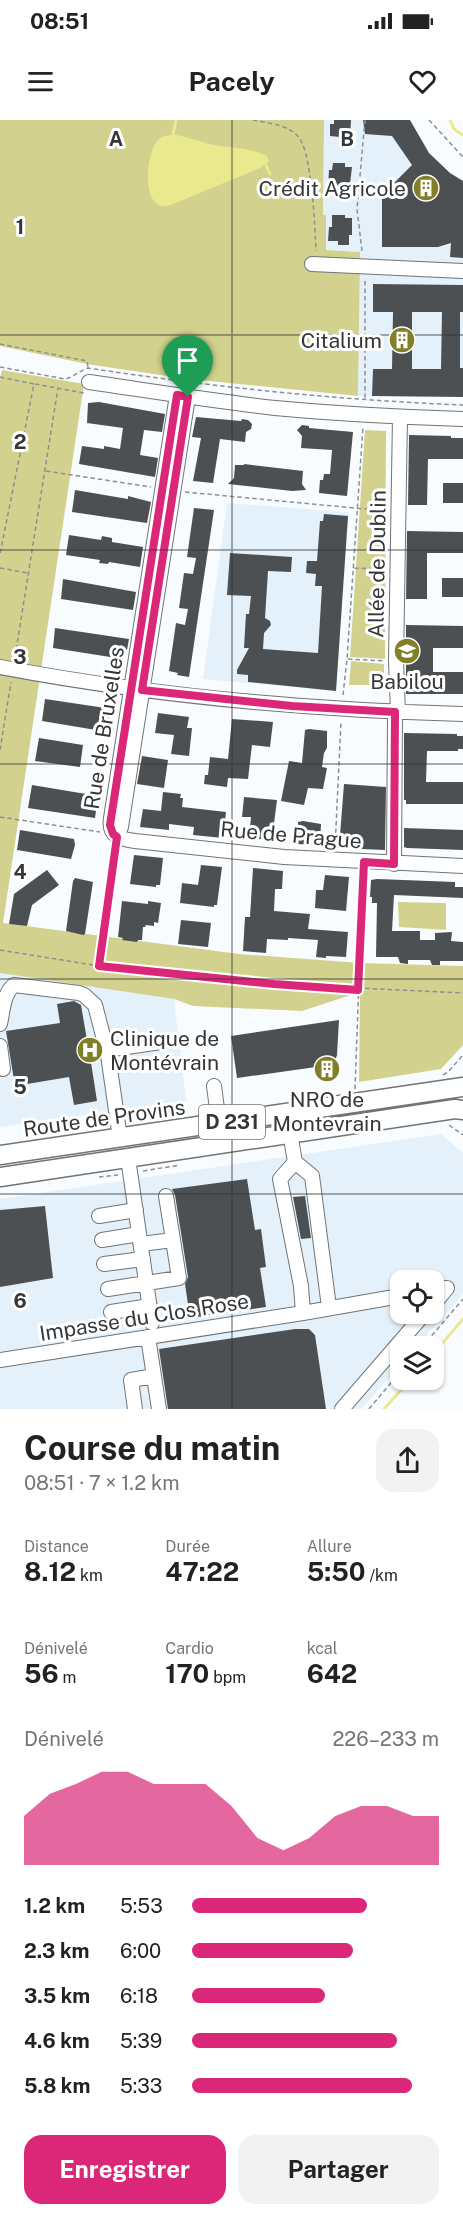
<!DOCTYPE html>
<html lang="fr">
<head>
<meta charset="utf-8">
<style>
  :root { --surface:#fff; --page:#f2f2f2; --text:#222; --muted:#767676; --accent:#db2777 }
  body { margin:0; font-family:"Public Sans",sans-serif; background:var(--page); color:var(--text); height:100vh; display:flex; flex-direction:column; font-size:22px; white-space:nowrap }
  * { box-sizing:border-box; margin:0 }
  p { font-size:20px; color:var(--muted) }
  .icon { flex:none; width:33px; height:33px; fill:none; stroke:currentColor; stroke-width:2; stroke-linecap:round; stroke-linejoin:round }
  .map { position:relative; height:1289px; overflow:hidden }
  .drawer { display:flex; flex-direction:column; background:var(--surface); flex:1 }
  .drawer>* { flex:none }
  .fabs { position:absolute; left:390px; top:1150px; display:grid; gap:12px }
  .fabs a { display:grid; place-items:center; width:54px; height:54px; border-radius:12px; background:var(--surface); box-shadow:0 2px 4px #0004; font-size:30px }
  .pin { position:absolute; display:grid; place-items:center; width:51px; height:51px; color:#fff; margin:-62px -26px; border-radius:50% 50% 50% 0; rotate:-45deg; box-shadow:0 0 6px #0007 }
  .pin .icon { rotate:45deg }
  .round { display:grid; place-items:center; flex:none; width:63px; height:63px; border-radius:18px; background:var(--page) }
  .headline { display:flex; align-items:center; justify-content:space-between; height:102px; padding:0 24px }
  h1 { font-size:33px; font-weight:700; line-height:45px }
  .metrics { display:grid; grid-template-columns:repeat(3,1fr); gap:9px; height:102px; padding:6px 24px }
  .metrics div { display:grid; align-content:center }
  .metrics b { font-size:26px; font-weight:700 }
  .metrics small { font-size:16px; font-weight:400 }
  .metrics p { font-size:16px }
  .chart { height:168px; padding:12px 24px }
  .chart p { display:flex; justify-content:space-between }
  .chart svg { width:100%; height:108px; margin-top:6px; fill:var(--accent); opacity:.7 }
  .button { display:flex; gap:12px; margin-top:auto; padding:12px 24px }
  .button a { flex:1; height:69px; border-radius:18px; background:var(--accent); color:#fff; font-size:24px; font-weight:700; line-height:69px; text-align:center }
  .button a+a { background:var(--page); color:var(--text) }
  ul { padding:0 24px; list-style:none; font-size:20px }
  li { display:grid; grid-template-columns:96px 72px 1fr; align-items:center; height:45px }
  li i { height:15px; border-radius:8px; background:var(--accent) }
  .status { display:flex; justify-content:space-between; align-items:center; height:42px; padding:0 30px; background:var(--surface); direction:ltr }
  .status svg { height:16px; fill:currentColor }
  header { display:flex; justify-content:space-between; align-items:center; height:78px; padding:0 24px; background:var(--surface); font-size:27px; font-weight:700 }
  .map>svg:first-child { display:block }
</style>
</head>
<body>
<div class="status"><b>08:51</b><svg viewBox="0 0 49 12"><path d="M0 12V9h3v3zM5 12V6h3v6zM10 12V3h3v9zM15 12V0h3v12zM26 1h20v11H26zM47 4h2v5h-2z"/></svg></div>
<header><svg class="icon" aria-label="menu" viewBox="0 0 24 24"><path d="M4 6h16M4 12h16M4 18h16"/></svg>Pacely<svg class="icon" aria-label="heart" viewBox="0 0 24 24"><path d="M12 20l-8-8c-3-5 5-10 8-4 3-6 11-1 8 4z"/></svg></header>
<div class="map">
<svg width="463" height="1289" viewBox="0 0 463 1289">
  <rect width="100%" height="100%" fill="#f8fcff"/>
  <path fill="#e5f1fa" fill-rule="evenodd" d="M324,0H410L429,33L450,53L463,61V277L358,276L359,132L326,130V95H323Z
    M227,383L349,392L336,571L203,559Z
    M0,853L174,879L186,981L0,1007Z
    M441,1014L463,1033V1174L416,1227H400V1245L366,1284L360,1289H0V1079ZM400,1161H434V1194H400Z"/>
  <path fill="#d2d28e" d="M0,0H324L323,95H326V130L360,132L358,276L180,258L87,244L0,226Z
    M2,250L84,264L3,803L239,834L360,843L463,846V925L441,949L359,962L360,872L302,891L193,886L174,879L0,853V259Z
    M365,310L386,311L385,539L350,537Z
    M351,541L384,544V565H349Z
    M398,782L446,783V810L399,807Z"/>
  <path fill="#eae98e" d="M176,15C187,17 198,21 209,24C228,28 249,27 267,36L269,41L260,48L168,86C140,91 146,32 158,20C163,15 169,15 176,15Z"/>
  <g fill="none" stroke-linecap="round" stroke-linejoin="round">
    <path stroke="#eae98e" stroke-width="3" d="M450,0L454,9L463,15
      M173,15L176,0
      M266,45L270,54
      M434,1233L463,1199
      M384,1289L410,1260"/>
  </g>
  <path fill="#4c5053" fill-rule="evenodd" d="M334,0H351L350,20H340V17L330,16V4H334Z
    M363,0H410L429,33L450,53L463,61V138L450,137L451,123L438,127H382V75L412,45L392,16L365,14Z
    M333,43H345V47H352L349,72H333V67H328L329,50H332Z
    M332,95H345V98H352V115H349V125H338V121H328L329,107H332Z
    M373,164L463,165V192H460V248H463V277L372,276L373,249H392L393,192H373ZM412,192H442L441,249H412Z
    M99,282L165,294L162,312L144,310L140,335L158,338L155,357L79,344L82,326L104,329V326L120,329L123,308L87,303L88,283Z
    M196,297L241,301L242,299L248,300L252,304L251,309L246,312L245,322L220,319L213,363L193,361L201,318L192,317Z
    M302,305L309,306V308L353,312L347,376L319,373L320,360H323L324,354H330L332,330L301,328L302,316L297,310Z
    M409,315L451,316V318H463V339H428L427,385H408Z
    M244,344L303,351L302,364L306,370L292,371L228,364L234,358L235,345H244Z
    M443,363H463V383H443Z
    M75,370L128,379V376L151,382L147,403L72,392Z
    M194,388L214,390L189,557L177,555L178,553L169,551L176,503L185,505L188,489L179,488L184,453L193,454L196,438L187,437Z
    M324,394L348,396L336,571L248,562V555L237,554V550L249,528H244L246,494H249L251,476L227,475L230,433L292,437L291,452L268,451L265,498L270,501L271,505L264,513L263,529L318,533L322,466H315L316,454L306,453L307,441H317L320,401H323Z
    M407,411L463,412V433H427V479H406Z
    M69,415L101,420L102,416L112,418V422L143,427L140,447L109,442L108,444L99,443L100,440L66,435Z
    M442,458H463V477H442Z
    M63,459L136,472L133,490L61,479Z
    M406,505L463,506V528H433V552H463V574H406Z
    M55,508L129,519L127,530L125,529L123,539L53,528Z
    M45,579L112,589L108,612L42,601Z
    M158,593L189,597L187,608H192L189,636L171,634L174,615L155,613Z
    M232,599L273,602L270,627L252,625L248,659L228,658L227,667L204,664L205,655H208L210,637L228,639Z
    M309,609L327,611V628L324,633L322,647L327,648L323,669L308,668L304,685L281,681L289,641L302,643L305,610Z
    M404,613L457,614V616H463V629H458V631H427L426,662H463V684H406V680H404Z
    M39,618L83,625L80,647L35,641Z
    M142,636L168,640L164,668L137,664Z
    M344,664L386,667L385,730L339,728Z
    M32,665L98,676L95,698L28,688Z
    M163,672L181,674L180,678H183L182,687L226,692L223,718L193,715L194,707L169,704V710L140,707L143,689L161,691Z
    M244,677L277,680L272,719H249L251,697H242Z
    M303,701L321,704L320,725L297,724L298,702Z
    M404,708L463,710V730L407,728L404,727Z
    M20,710L74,719L75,725L71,739L17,730Z
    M134,735L163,738L160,765H156V767L130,764Z
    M201,745L222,747L217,785H214V787L180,783L182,763L198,765Z
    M253,748L283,751L282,769H275L274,791L310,794L308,809L348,812L346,837L326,836V838L316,837L318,820L288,818V820L267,819L266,833L243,831L245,797H250Z
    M47,750L59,765L32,785L27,806L9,804L14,774Z
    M325,755L349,757L346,791L315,788L316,770H323Z
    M75,758L93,762L85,814L83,815L66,811L73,761Z
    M377,759L455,762V767H463V778L394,775L392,811H420V820H435V813L452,812L451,821L463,822V841H440V845H432L430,840H408V844L400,843L398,837H376L377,783H372V777H370L371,760Z
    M122,781L148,784V781L161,783L158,803L154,802V806L146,805L145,807H143L142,820H138L137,822L122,820L123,818L118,817Z
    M181,800L211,803L208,827L178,824Z
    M74,881L81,885L88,926L96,925L98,934L90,936L97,981L74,985L69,957L15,966L6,911L60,903L57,884Z
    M339,900L337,935L335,941L324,953L323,946L237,958L231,916Z
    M247,1059L255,1110L261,1109L266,1147L260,1148L266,1187L190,1198L185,1164L188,1157L175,1075L172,1069Z
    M305,1076L311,1118L301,1119L293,1077Z
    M45,1086L53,1158L0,1167V1090Z
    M295,1209H309L315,1215L326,1289H168L159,1229Z"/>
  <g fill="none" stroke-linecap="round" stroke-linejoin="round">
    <defs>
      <path id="minor" d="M312,144L463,151
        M89,262C151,271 213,281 275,288C338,294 400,297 463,299
        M177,275L111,698C108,716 120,719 135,721L284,737L463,746
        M0,547C153,576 308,590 463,594
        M398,592L396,541L400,297
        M117,717L121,707L188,277
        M394,744L395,592
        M0,904C3,891 3,874 14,865L79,873L84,875L95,885L108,935L120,1018
        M0,926L3,949
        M106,930L161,922
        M214,966L219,1004
        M290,1013L295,1042
        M128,1038L152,1203
        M99,1096L136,1090
        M102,1120L139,1114
        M141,1124L173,1120L166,1076
        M104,1144L143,1139
        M108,1169L179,1158L173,1120
        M434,1170L447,1168L434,1184
        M111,1192L150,1186
        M303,1193L301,1166L280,1059L295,1042L312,1056L329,1187
        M148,1217L159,1289
        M0,1240L303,1193L400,1176
        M135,1289L131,1260L154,1256
        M342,1289L424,1194"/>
      <path id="major" d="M0,1035L463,967
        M0,1057L455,989L463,990"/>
    </defs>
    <use href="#minor" stroke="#6f7477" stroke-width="16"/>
    <use href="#major" stroke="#6f7477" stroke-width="21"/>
    <path stroke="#8d9092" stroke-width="1.5" stroke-dasharray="4.5 3" stroke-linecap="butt" d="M253,0C268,3 291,5 300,19C312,38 315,107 316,131
      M429,0L463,37
      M362,131L357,89L365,0
      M0,224L87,241L88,247
      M0,247L65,259C74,257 79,251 88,248C213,267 337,280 463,285
      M0,257L34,264L0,434
      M35,264L84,273
      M365,278V160
      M46,351L151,367
      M185,372L386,391
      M0,448L28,453
      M354,448L385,449
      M15,537L58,268
      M348,539L385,541
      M343,575L347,539L363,307
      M0,630L11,562
      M0,697L100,712
      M335,728L341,602
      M0,830L99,846L274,864L463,873
      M99,846L115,730
      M443,955L448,952L463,935
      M355,969L363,752
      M449,1005L463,1015
      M143,1051L180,1045
      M99,1057L118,1055
      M422,1227L463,1179
      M369,1289L400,1252"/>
    <use href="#minor" stroke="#fff" stroke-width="14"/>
    <use href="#major" stroke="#fff" stroke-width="18"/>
  </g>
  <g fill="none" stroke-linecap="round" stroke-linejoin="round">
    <defs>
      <path id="route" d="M177,275L188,277L142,570L292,586L395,592L394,744L364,742L358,870L274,864L99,846L117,717L113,714L110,705Z"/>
    </defs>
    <use href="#route" stroke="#fff" stroke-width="12"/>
    <use href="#route" stroke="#db2777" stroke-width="8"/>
  </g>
  <path fill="none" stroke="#343637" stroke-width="1.5" stroke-opacity="0.55" d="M232,0V1289M0,215H463M0,430H463M0,644H463M0,859H463M0,1074H463"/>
  <defs>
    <symbol id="building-disc" viewBox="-11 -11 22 22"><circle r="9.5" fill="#817f27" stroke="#fff"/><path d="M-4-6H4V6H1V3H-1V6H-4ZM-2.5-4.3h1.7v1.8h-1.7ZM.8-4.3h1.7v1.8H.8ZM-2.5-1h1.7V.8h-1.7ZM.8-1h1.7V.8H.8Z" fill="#fff"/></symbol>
    <symbol id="school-disc" viewBox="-11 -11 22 22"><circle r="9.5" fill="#817f27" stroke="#fff"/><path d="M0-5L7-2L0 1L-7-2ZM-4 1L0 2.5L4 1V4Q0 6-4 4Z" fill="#fff"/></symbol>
    <symbol id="hospital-disc" viewBox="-11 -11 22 22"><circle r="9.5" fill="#817f27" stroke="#fff"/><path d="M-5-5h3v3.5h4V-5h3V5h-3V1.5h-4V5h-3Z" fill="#fff"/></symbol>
  </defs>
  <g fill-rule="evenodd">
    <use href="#building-disc" x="411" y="53" width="30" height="30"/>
    <use href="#building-disc" x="387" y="205" width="30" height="30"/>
    <use href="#school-disc" x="392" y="516" width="30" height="30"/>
    <use href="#hospital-disc" x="75" y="915" width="30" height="30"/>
    <use href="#building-disc" x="312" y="934" width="30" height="30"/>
  </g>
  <g text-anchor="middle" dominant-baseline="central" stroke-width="6" stroke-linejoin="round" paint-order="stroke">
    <rect fill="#fff" stroke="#717273" stroke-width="1.5" x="199" y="985" width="66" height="34" rx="4.5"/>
    <g font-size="20" font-weight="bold" fill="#343637">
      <text x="232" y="1002">D 231</text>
    </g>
    <g font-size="21" fill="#343637" stroke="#fff" text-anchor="end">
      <text x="406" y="68">Crédit Agricole</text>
      <text x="382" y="220">Citalium</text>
      <text x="407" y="561" text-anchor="middle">Babilou</text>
      <text x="110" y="918" text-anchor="start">Clinique de<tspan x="110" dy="24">Montévrain</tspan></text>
      <text x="327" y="979" text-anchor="middle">NRO de<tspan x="327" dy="24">Montevrain</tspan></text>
    </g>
    <g font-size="21" fill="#343637" stroke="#fff">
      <text transform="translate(377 444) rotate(-89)">Allée de Dublin</text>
      <text transform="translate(104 608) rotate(-81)">Rue de Bruxelles</text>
      <text transform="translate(291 715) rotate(5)">Rue de Prague</text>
      <text transform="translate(104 998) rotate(-8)">Route de Provins</text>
      <text transform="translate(144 1197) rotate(-9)">Impasse du Clos Rose</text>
    </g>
  </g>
  <g font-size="20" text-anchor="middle" font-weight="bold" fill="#343637" stroke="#fff" stroke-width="6" stroke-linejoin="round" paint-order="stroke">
    <text x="116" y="26">A</text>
    <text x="347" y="26">B</text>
    <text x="20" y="114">1</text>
    <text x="20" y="329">2</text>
    <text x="20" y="544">3</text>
    <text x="20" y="759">4</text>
    <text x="20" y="974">5</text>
    <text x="20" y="1188">6</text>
  </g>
</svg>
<div class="fabs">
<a><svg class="icon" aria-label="locate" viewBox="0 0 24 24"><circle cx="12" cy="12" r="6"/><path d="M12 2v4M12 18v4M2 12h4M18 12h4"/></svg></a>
<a><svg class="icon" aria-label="layers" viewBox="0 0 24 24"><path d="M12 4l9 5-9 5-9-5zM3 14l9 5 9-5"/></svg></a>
</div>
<div class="pin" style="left:188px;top:277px;background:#1e9e55"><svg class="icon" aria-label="arrive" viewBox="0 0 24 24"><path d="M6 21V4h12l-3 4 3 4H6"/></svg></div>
</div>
<section class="drawer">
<div class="headline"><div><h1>Course du matin</h1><p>08:51 · 7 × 1.2 km</p></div><a class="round"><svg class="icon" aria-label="share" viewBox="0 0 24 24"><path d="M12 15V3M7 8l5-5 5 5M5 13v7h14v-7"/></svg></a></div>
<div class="metrics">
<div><p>Distance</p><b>8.12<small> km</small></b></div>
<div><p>Durée</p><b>47:22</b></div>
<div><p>Allure</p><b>5:50<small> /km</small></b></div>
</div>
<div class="metrics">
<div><p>Dénivelé</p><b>56<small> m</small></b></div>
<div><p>Cardio</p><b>170<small> bpm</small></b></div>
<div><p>kcal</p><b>642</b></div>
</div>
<div class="chart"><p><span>Dénivelé</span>226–233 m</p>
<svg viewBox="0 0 160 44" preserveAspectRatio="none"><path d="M0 44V24L10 15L20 11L30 6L40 6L50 11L60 11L70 11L80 20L90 33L100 38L110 33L120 24L130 20L140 20L150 24L160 24V44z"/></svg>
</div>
<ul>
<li><b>1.2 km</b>5:53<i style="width:71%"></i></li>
<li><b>2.3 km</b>6:00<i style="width:65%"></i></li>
<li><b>3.5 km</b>6:18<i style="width:54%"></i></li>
<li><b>4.6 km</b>5:39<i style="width:83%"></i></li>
<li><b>5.8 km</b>5:33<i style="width:89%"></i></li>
</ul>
<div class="button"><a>Enregistrer</a><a>Partager</a></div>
</section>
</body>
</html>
